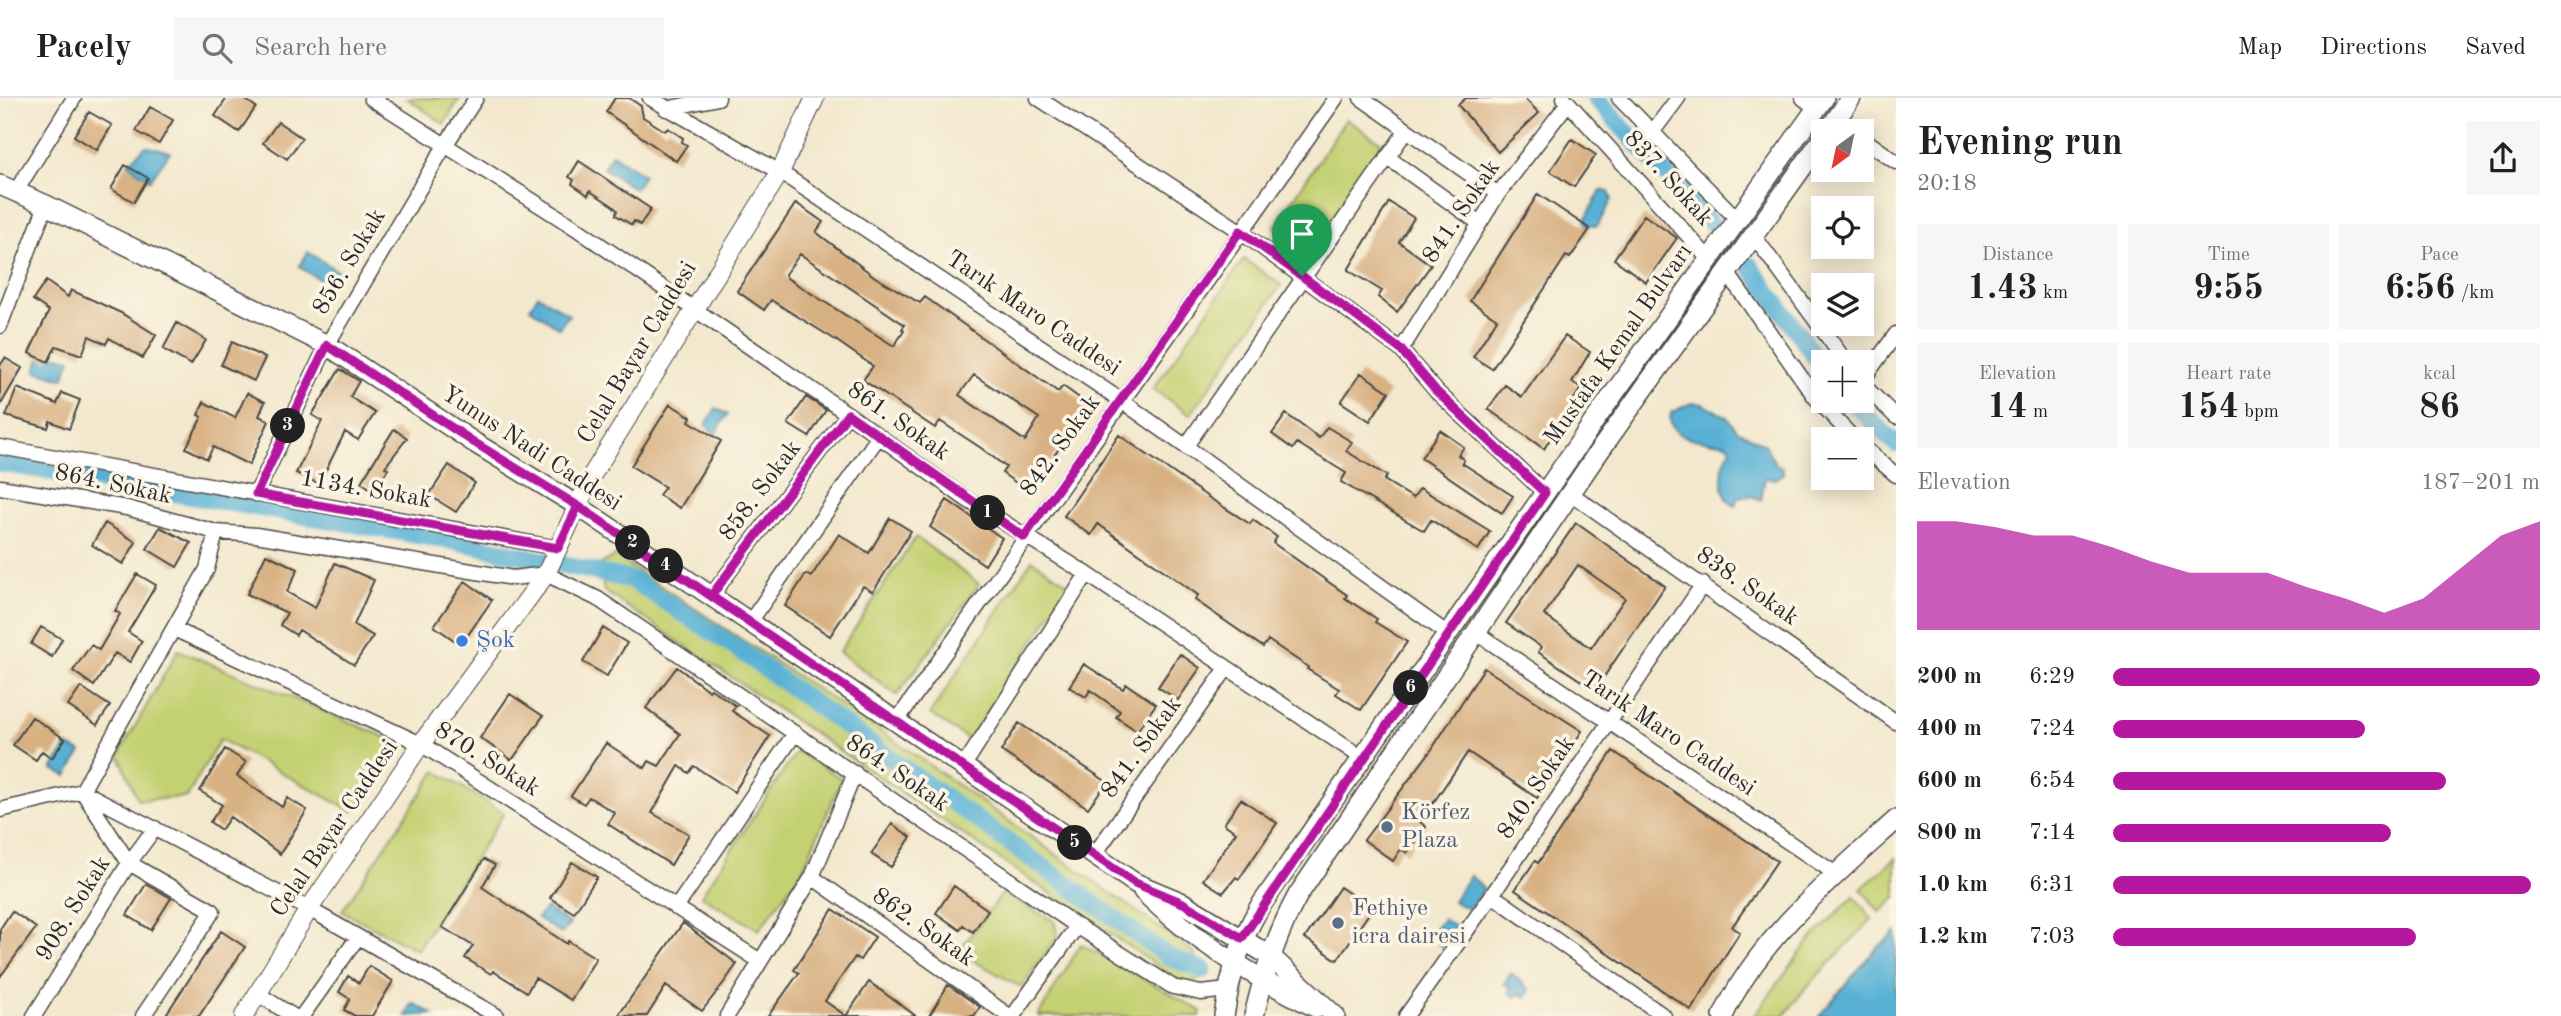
<!DOCTYPE html>
<html lang="en">
<head>
<meta charset="utf-8">
<style>
  :root { --surface:#fff; --page:#f6f6f6; --text:#202124; --muted:#757577; --line:#e0e0e0; --accent:#b5179e }
  body { margin:0; font-family:"Old Standard TT",serif; background:var(--page); color:var(--text); height:100vh; display:flex; flex-direction:column; font-size:26px; white-space:nowrap }
  * { box-sizing:border-box; margin:0 }
  p { font-size:23px; color:var(--muted) }
  .icon { flex:none; width:38px; height:38px; fill:none; stroke:currentColor; stroke-width:2; stroke-linecap:round; stroke-linejoin:round }
  .map { position:relative; flex:1; overflow:hidden }
  .panel { display:flex; flex-direction:column; background:var(--surface); width:665px }
  .panel>* { flex:none }
  .needle { width:46px; rotate:213deg }
  .tools { position:absolute; left:1811px; top:21px; display:grid; gap:14px }
  .tools a { display:grid; place-items:center; width:63px; height:63px; border-radius:0px; background:var(--surface); box-shadow:0 4px 18px #0003; font-size:35px }
  .pin { position:absolute; display:grid; place-items:center; width:60px; height:60px; color:#fff; margin:-72px -30px; border-radius:50% 50% 50% 0; rotate:-45deg; box-shadow:0 0 7px #0007 }
  .pin .icon { rotate:45deg }
  .km { position:absolute; width:35px; height:35px; margin:-18px; border-radius:50%; background:#222; color:#fff; font-size:19px; line-height:35px; text-align:center }
  .round { display:grid; place-items:center; flex:none; width:74px; height:74px; border-radius:0px; background:var(--page) }
  .headline { display:flex; align-items:center; justify-content:space-between; height:119px; padding:0 21px }
  h1 { font-size:38px; font-weight:700; line-height:52px }
  .figures { display:grid; grid-template-columns:repeat(3,1fr); gap:10px; height:119px; padding:7px 21px }
  .figures div { display:grid; align-content:center; border-radius:0px; background:var(--page); text-align:center }
  .figures b { font-size:35px; font-weight:700 }
  .figures small { font-size:19px; font-weight:400 }
  .figures p { font-size:19px }
  .chart { height:196px; padding:14px 21px }
  .chart p { display:flex; justify-content:space-between }
  .chart svg { width:100%; height:126px; margin-top:7px; fill:var(--accent); opacity:.7 }
  ul { padding:0 21px; list-style:none; font-size:23px }
  li { display:grid; grid-template-columns:112px 84px 1fr; align-items:center; height:52px }
  li i { height:18px; border-radius:9px; background:var(--accent) }
  header { display:flex; align-items:center; gap:42px; box-sizing:border-box; height:98px; padding:0 35px; background:var(--surface); border-bottom:2px solid var(--line) }
  header strong { font-size:33px }
  nav { display:flex; gap:38px; margin-inline-start:auto; font-size:24px }
  .search { width:490px; height:63px; background:var(--page); display:flex; align-items:center; gap:18px; box-sizing:border-box; padding:0 24px; border-radius:0px; color:var(--muted); font-size:26px }
  main { display:flex; flex:1; min-height:0 }
  .map>svg:first-child { display:block }
</style>
</head>
<body>
<header>
<strong>Pacely</strong>
<div class="search"><svg class="icon" aria-label="search" viewBox="0 0 24 24"><circle cx="10" cy="10" r="6"/><path d="M15 15l6 6"/></svg>Search here</div>
<nav><a>Map</a><a>Directions</a><a>Saved</a></nav>
</header>
<main>
<div class="map">
<svg width="1896" height="918" viewBox="0 0 1896 918">
  <rect width="100%" height="100%" fill="#fcf5e5"/>
  <filter id="ink" filterUnits="userSpaceOnUse"><feTurbulence type="fractalNoise" baseFrequency=".0143" numOctaves="2"/><feDisplacementMap in="SourceGraphic" scale="14" xChannelSelector="R" yChannelSelector="G"/><feConvolveMatrix kernelMatrix="1 2 1 2 8 2 1 2 1" color-interpolation-filters="sRGB"/></filter>
  <filter id="wash" filterUnits="userSpaceOnUse"><feTurbulence type="fractalNoise" baseFrequency=".00686" numOctaves="4" result="noise"/><feDisplacementMap in="SourceGraphic" scale="28" xChannelSelector="R" yChannelSelector="G"/><feGaussianBlur stdDeviation="1.57" result="paint"/><feColorMatrix in="noise" values="0 0 0 0 0 0 0 0 0 0 0 0 0 0 0 0 0 1.4 0 .05"/><feComposite in="paint" operator="in"/></filter>
  <g filter="url(#wash)">
    <rect width="100%" height="100%" fill="#f3e8cd"/>
    <path fill="#c4d173" stroke="#787e4f" stroke-width="2" d="M407,0H460L444,26Z
      M1346,21L1382,45L1312,153L1275,129Z
      M1244,161L1281,187L1190,317L1153,291Z
      M916,439L979,486L897,597L839,554Z
      M615,458L894,642L1194,854L1200,881L1184,886L604,493L599,467Z
      M1032,462L1070,487L969,642L930,616Z
      M178,552L402,646L353,714L220,641L187,699L138,702L119,657Z
      M797,653L842,681L802,773L759,832L701,798Z
      M436,673L504,715L417,852L342,813Z
      M1896,760V800L1880,814L1861,791Z
      M1003,795L1054,823L1058,838L1021,889L958,854Z
      M1854,798L1872,821L1804,892L1784,918H1754L1809,843Z
      M1081,846L1201,913L1200,918H1038Z"/>
    <path fill="#58b1d5" stroke="#426e80" stroke-width="2" d="M146,48L170,54L150,82L128,66Z
      M612,56L644,77L635,91L603,70Z
      M1601,92L1609,94L1612,102L1597,128H1587L1585,122Z
      M308,154L338,173L329,187L299,169Z
      M538,197L569,217L559,230L530,210Z
      M58,258L71,261L63,281L36,273L39,262Z
      M1691,305L1702,306L1726,318L1737,332L1764,346L1775,365L1783,370V376L1776,381L1765,380L1761,402L1752,398L1738,399L1735,408L1729,404C1719,388 1720,366 1731,351L1727,346C1708,342 1665,345 1671,315Z
      M716,310L728,316L715,336L706,327Z
      M67,647L81,654L67,678L52,671Z
      M1470,777L1484,791L1468,811L1453,803Z
      M546,810L570,826L561,836L537,820Z
      M1443,821L1457,830L1444,850L1435,842L1441,834L1436,829Z
      M1896,834V918H1819L1877,850Z
      M1511,875L1530,892L1526,899L1519,896L1515,899L1509,894L1511,890L1504,886Z
      M412,905L433,916L406,918Z"/>
    <g fill="none" stroke-linecap="round" stroke-linejoin="round">
      <path stroke="#58b1d5" stroke-width="18" d="M1595,0L1711,125
        M1750,168L1824,271
        M1851,303L1896,346
        M0,365L469,446L632,482L732,547L1169,859L1203,872"/>
    </g>
    <g id="blocks">
      <path fill="#d8b183" fill-rule="evenodd" d="M227,0H243L256,9L239,34L215,18Z
        M615,0H629L641,8L643,19L665,33L668,30L683,40L682,44L687,47L676,63L606,14Z
        M1466,0H1524L1539,15L1498,54L1458,7Z
        M150,9L173,22L159,46L136,33Z
        M89,14L112,27L97,52L74,38Z
        M278,24L302,40L287,61L263,45Z
        M1572,41L1596,57L1574,89L1550,73Z
        M579,63L651,111L640,127L634,123L632,127L616,117L617,112L613,108L590,93L588,97L572,86L574,82L569,79Z
        M125,67L148,80L134,104L111,91Z
        M1538,96L1590,131L1570,160L1566,158L1492,271L1473,259L1497,221L1470,203Z
        M1389,104L1414,120L1399,144L1431,167L1397,214L1378,199L1382,193L1348,172Z
        M796,105L823,124L816,134L875,179L920,205L925,199L1058,294L1063,288L1089,307L1029,394L1002,375L1006,369L981,350L940,323L935,330L863,282L873,268L834,241L771,202L764,212L737,193ZM800,156L905,227L902,231L904,233L894,248L787,180L785,176ZM974,277L1039,320L1025,343L959,297Z
        M1644,117L1677,140L1646,184L1614,161Z
        M46,183L68,199L71,192L121,215L156,237L143,260L109,240L106,246L89,238L82,257L56,248L48,264L29,255L49,213L33,202Z
        M177,225L206,242L191,267L163,251Z
        M1565,238L1590,254L1572,284L1581,290L1544,351L1488,311L1505,287L1522,299Z
        M232,244L265,260L254,283L221,267Z
        M5,260L22,270L0,308V268Z
        M340,271L359,283L350,299L375,315L358,342L345,334L319,386L296,375L322,323L312,317Z
        M1361,275L1389,294L1370,323L1341,304Z
        M17,290L57,306L62,295L80,302L69,331L50,323L48,330L6,318Z
        M247,295L265,304L259,318L269,323L249,367L213,349L207,361L186,350L202,319L198,317L204,304L235,320Z
        M806,299L826,312L809,339L788,326Z
        M670,306L691,319L689,323L721,343L680,410L659,397L665,389L631,368Z
        M1286,316L1319,340L1327,329L1352,344L1346,353L1387,378L1384,382L1413,400L1420,390L1490,433L1478,452L1431,422L1424,433L1341,384L1346,375L1297,345L1293,351L1272,336Z
        M394,331L407,340L385,369L388,371L374,393L361,384Z
        M1440,332L1464,349L1458,357L1464,362L1462,365L1513,398L1502,415L1421,360Z
        M1119,337L1208,399L1250,426L1253,422L1277,439L1273,445L1347,497L1345,500L1377,521L1375,524L1407,544L1361,612L1336,596L1339,591L1307,571L1308,569L1268,542L1263,549L1195,502L1198,497L1098,426L1091,437L1064,418Z
        M449,367L475,385L456,414L429,397Z
        M947,402L1002,440L985,467L930,429Z
        M890,420L911,433L873,494L863,488L830,538L785,508L806,476L811,479L839,436L869,455Z
        M105,425L136,444L123,466L92,447Z
        M1576,425L1665,488L1595,592L1538,554L1541,549L1506,525ZM1578,467L1625,500L1591,550L1544,517Z
        M160,429L191,445L177,469L147,451Z
        M266,456L298,471L287,494L315,510L335,465L374,482L354,527L373,538L354,567L299,532L296,537L280,527L287,515L247,496Z
        M137,476L156,487L128,534L142,543L130,564L115,555L94,588L73,573L91,547L99,552L120,516L115,513Z
        M465,483L492,502L461,547L434,528Z
        M41,529L62,541L52,559L31,546Z
        M603,530L627,545L607,578L583,564Z
        M1180,556L1200,570L1178,602L1158,589Z
        M1084,566L1123,591L1126,586L1156,606L1137,633L1116,619L1120,613L1090,592L1086,599L1069,589Z
        M677,569L709,593L711,591L736,608L732,613L770,638L734,694L694,668L689,675L679,668L652,715L689,736L671,767L608,726L615,715L589,699L584,706L571,698L606,645L645,670L649,663L659,668L680,636L646,610Z
        M1484,570L1582,633L1537,700L1468,654L1420,724L1426,729L1407,755L1401,751L1393,763L1364,742L1432,651Z
        M81,589L110,608L97,627L68,608Z
        M510,596L543,618L512,662L480,640Z
        M32,619L65,641L52,660L42,653L36,662L13,647Z
        M1019,625L1107,684L1088,710L1001,653Z
        M225,651L246,664L237,678L282,709L287,700L307,712L280,756L230,719L221,732L210,724L222,707L200,693Z
        M1613,653L1777,763L1732,829L1740,834L1691,912L1515,792L1535,763L1538,765Z
        M1241,701L1277,725L1239,781L1236,779L1223,795L1203,782L1236,734L1224,726Z
        M892,726L911,739L891,769L871,756Z
        M484,761L495,767L482,789L567,846L568,843L596,860L571,902L535,880L527,894L493,873L491,876L465,860L473,848L442,829Z
        M572,764L597,779L574,815L550,800Z
        M146,786L171,800L151,832L127,817Z
        M954,788L988,812L973,834L963,827L960,832L936,815Z
        M1340,789L1372,811L1337,862L1305,840Z
        M833,811L875,839L860,862L855,859L825,903L846,918L869,884L916,918H768L799,875L794,872Z
        M12,813L36,830L0,879V831Z
        M683,825L737,866L725,883L702,913L666,888L647,918H618Z
        M221,833L245,849L199,918H165Z
        M369,868L393,883L372,918H355L344,912L350,901L339,894L348,878L359,885Z
        M948,887L980,909L974,918H929Z"/>
    </g>
  </g>
  <g filter="url(#ink)">
    <use href="#blocks" fill-opacity="0" stroke="#494743" stroke-width="2"/>
    <g fill="none" stroke-linecap="round" stroke-linejoin="round">
      <defs>
        <path id="minor" d="M371,0L574,129L848,316L966,401L1087,476L1364,661
          M650,0L780,74L1122,303L1448,536
          M1038,0L1240,133L1401,252L1437,294L1545,395
          M1361,0L1498,96
          M1564,0L1710,162
          M1619,0L1737,121
          M1803,0L1817,11
          M666,11L718,0
          M1836,22L1852,33
          M1651,36L1678,0
          M1862,40L1896,64
          M1387,59L1479,125
          M16,93L74,0
          M1754,138L1846,264
          M1728,176L1815,299L1854,341
          M0,228L46,107
          M1401,252L1498,96L1568,5
          M1862,283L1896,236
          M1862,286L1896,319
          M1186,348L1406,33
          M1862,348L1896,377
          M0,349L558,450
          M0,389L127,410L216,434L256,437L513,480L546,476L598,501L1077,828L1173,889L1201,895L1228,892
          M1570,395L1896,624
          M256,396L327,247L444,49L476,0
          M711,498L848,316
          M750,524L879,338
          M174,531L421,646L760,863
          M1475,534L1836,776
          M896,624L1336,0
          M963,669L1087,476
          M0,712L82,693L309,811L497,918
          M1094,757L1227,570
          M812,779L1009,918
          M1492,797L1664,918
          M676,810L795,635
          M258,896L293,918
          M34,918L129,765L155,730
          M143,918L213,813L129,765L82,693L207,471L216,434
          M302,918L358,839
          M727,918L812,779L855,675
          M1013,918L1077,828
          M1406,918L1492,797L1703,486"/>
        <path id="tertiary" d="M244,918L309,811L421,646L546,476L592,377L780,74L815,0"/>
        <path id="secondary" d="M1828,33L1851,0
          M0,87L46,107L327,247L475,345L578,408L1135,785L1183,805L1270,858L1335,918
          M1143,793C1194,844 1253,878 1317,910
          M1224,918C1230,878 1239,845 1259,810L1593,325L1824,0
          M1254,918C1264,875 1277,835 1298,797L1593,362L1824,39
          M1723,918C1758,841 1835,777 1896,722"/>
      </defs>
      <use href="#minor" stroke="#494743" stroke-width="17"/>
      <use href="#tertiary" stroke="#494743" stroke-width="20"/>
      <use href="#secondary" stroke="#494743" stroke-width="22"/>
      <use href="#minor" stroke="#fff" stroke-width="14"/>
      <use href="#tertiary" stroke="#fff" stroke-width="18"/>
      <use href="#secondary" stroke="#fff" stroke-width="19"/>
    </g>
  </g>
  <g fill="none" stroke-linecap="round" stroke-linejoin="round" filter="url(#ink)">
    <defs>
      <path id="route" d="M1302,178L1240,133L1024,439L848,316L711,498L578,408L558,450L256,396L327,247L475,345L578,408L1135,785L1183,805L1242,840L1545,395L1437,294L1401,252L1302,178"/>
    </defs>
    <use href="#route" stroke="#fff" stroke-width="14"/>
    <use href="#route" stroke="#b5179e" stroke-width="9"/>
  </g>
  <circle fill="#3f7fe0" stroke="#fcf5e5" stroke-width="2.5" cx="462" cy="543" r="7"/>
  <g fill="#5c6f8a" stroke="#fcf5e5" stroke-width="2.5">
    <circle cx="1387" cy="729" r="7"/>
    <circle cx="1338" cy="825" r="7"/>
  </g>
  <g text-anchor="middle" dominant-baseline="central" stroke-width="7" stroke-linejoin="round" paint-order="stroke">
    <g font-size="24" fill="#2b2b2b" stroke="#fcf5e5">
      <text transform="translate(1668 81) rotate(48)">837. Sokak</text>
      <text transform="translate(1462 114) rotate(-56)">841. Sokak</text>
      <text transform="translate(350 164) rotate(-59)">856. Sokak</text>
      <text transform="translate(1033 216) rotate(34)">Tarık Maro Caddesi</text>
      <text transform="translate(1619 247) rotate(-55)">Mustafa Kemal Bulvarı</text>
      <text transform="translate(638 255) rotate(-59)">Celal Bayar Caddesi</text>
      <text transform="translate(898 324) rotate(35)">861. Sokak</text>
      <text transform="translate(1061 348) rotate(-54)">842. Sokak</text>
      <text transform="translate(531 351) rotate(33)">Yunus Nadi Caddesi</text>
      <text transform="translate(113 387) rotate(12)">864. Sokak</text>
      <text transform="translate(366 392) rotate(10)">1134. Sokak</text>
      <text transform="translate(761 393) rotate(-53)">858. Sokak</text>
      <text transform="translate(1747 489) rotate(35)">838. Sokak</text>
      <text transform="translate(1668 636) rotate(34)">Tarık Maro Caddesi</text>
      <text transform="translate(1142 650) rotate(-54)">841. Sokak</text>
      <text transform="translate(487 662) rotate(32)">870. Sokak</text>
      <text transform="translate(897 676) rotate(34)">864. Sokak</text>
      <text transform="translate(1537 690) rotate(-56)">840. Sokak</text>
      <text transform="translate(335 731) rotate(-56)">Celal Bayar Caddesi</text>
      <text transform="translate(74 811) rotate(-58)">908. Sokak</text>
      <text transform="translate(923 830) rotate(35)">862. Sokak</text>
    </g>
    <g font-size="24" fill="#366cbe" stroke="#fcf5e5" text-anchor="start">
      <text x="476" y="543">Şok</text>
    </g>
    <g font-size="24" fill="#4e5e75" stroke="#fcf5e5" text-anchor="start">
      <text x="1401" y="715">Körfez<tspan x="1401" dy="28">Plaza</tspan></text>
      <text x="1352" y="811">Fethiye<tspan x="1352" dy="28">icra dairesi</tspan></text>
    </g>
  </g>
</svg>
<div class="tools">
<a><svg class="needle" viewBox="-14 -14 28 28"><path d="M0-13l5 13h-10z" fill="#e53935"/><path d="M0 13l5-13h-10z" fill="#757577"/></svg></a>
<a><svg class="icon" aria-label="locate" viewBox="0 0 24 24"><circle cx="12" cy="12" r="6"/><path d="M12 2v4M12 18v4M2 12h4M18 12h4"/></svg></a>
<a><svg class="icon" aria-label="layers" viewBox="0 0 24 24"><path d="M12 4l9 5-9 5-9-5zM3 14l9 5 9-5"/></svg></a>
<a>+</a>
<a>−</a>
</div>
<div class="pin" style="left:1302px;top:178px;background:#1e9e55"><svg class="icon" aria-label="arrive" viewBox="0 0 24 24"><path d="M6 21V4h12l-3 4 3 4H6"/></svg></div>
<b class="km" style="left:988px;top:415px">1</b>
<b class="km" style="left:633px;top:445px">2</b>
<b class="km" style="left:288px;top:328px">3</b>
<b class="km" style="left:666px;top:468px">4</b>
<b class="km" style="left:1075px;top:745px">5</b>
<b class="km" style="left:1411px;top:590px">6</b>
</div>
<section class="panel">
<div class="headline"><div><h1>Evening run</h1><p>20:18</p></div><a class="round"><svg class="icon" aria-label="share" viewBox="0 0 24 24"><path d="M12 15V3M7 8l5-5 5 5M5 13v7h14v-7"/></svg></a></div>
<div class="figures">
<div><p>Distance</p><b>1.43<small> km</small></b></div>
<div><p>Time</p><b>9:55</b></div>
<div><p>Pace</p><b>6:56<small> /km</small></b></div>
</div>
<div class="figures">
<div><p>Elevation</p><b>14<small> m</small></b></div>
<div><p>Heart rate</p><b>154<small> bpm</small></b></div>
<div><p>kcal</p><b>86</b></div>
</div>
<div class="chart"><p><span>Elevation</span>187–201 m</p>
<svg viewBox="0 0 160 44" preserveAspectRatio="none"><path d="M0 44V6L10 6L20 8L30 11L40 11L50 15L60 20L70 24L80 24L90 24L100 29L110 33L120 38L130 33L140 22L150 11L160 6V44z"/></svg>
</div>
<ul>
<li><b>200 m</b>6:29<i style="width:100%"></i></li>
<li><b>400 m</b>7:24<i style="width:59%"></i></li>
<li><b>600 m</b>6:54<i style="width:78%"></i></li>
<li><b>800 m</b>7:14<i style="width:65%"></i></li>
<li><b>1.0 km</b>6:31<i style="width:98%"></i></li>
<li><b>1.2 km</b>7:03<i style="width:71%"></i></li>
</ul>
</section>
</main>
</body>
</html>
